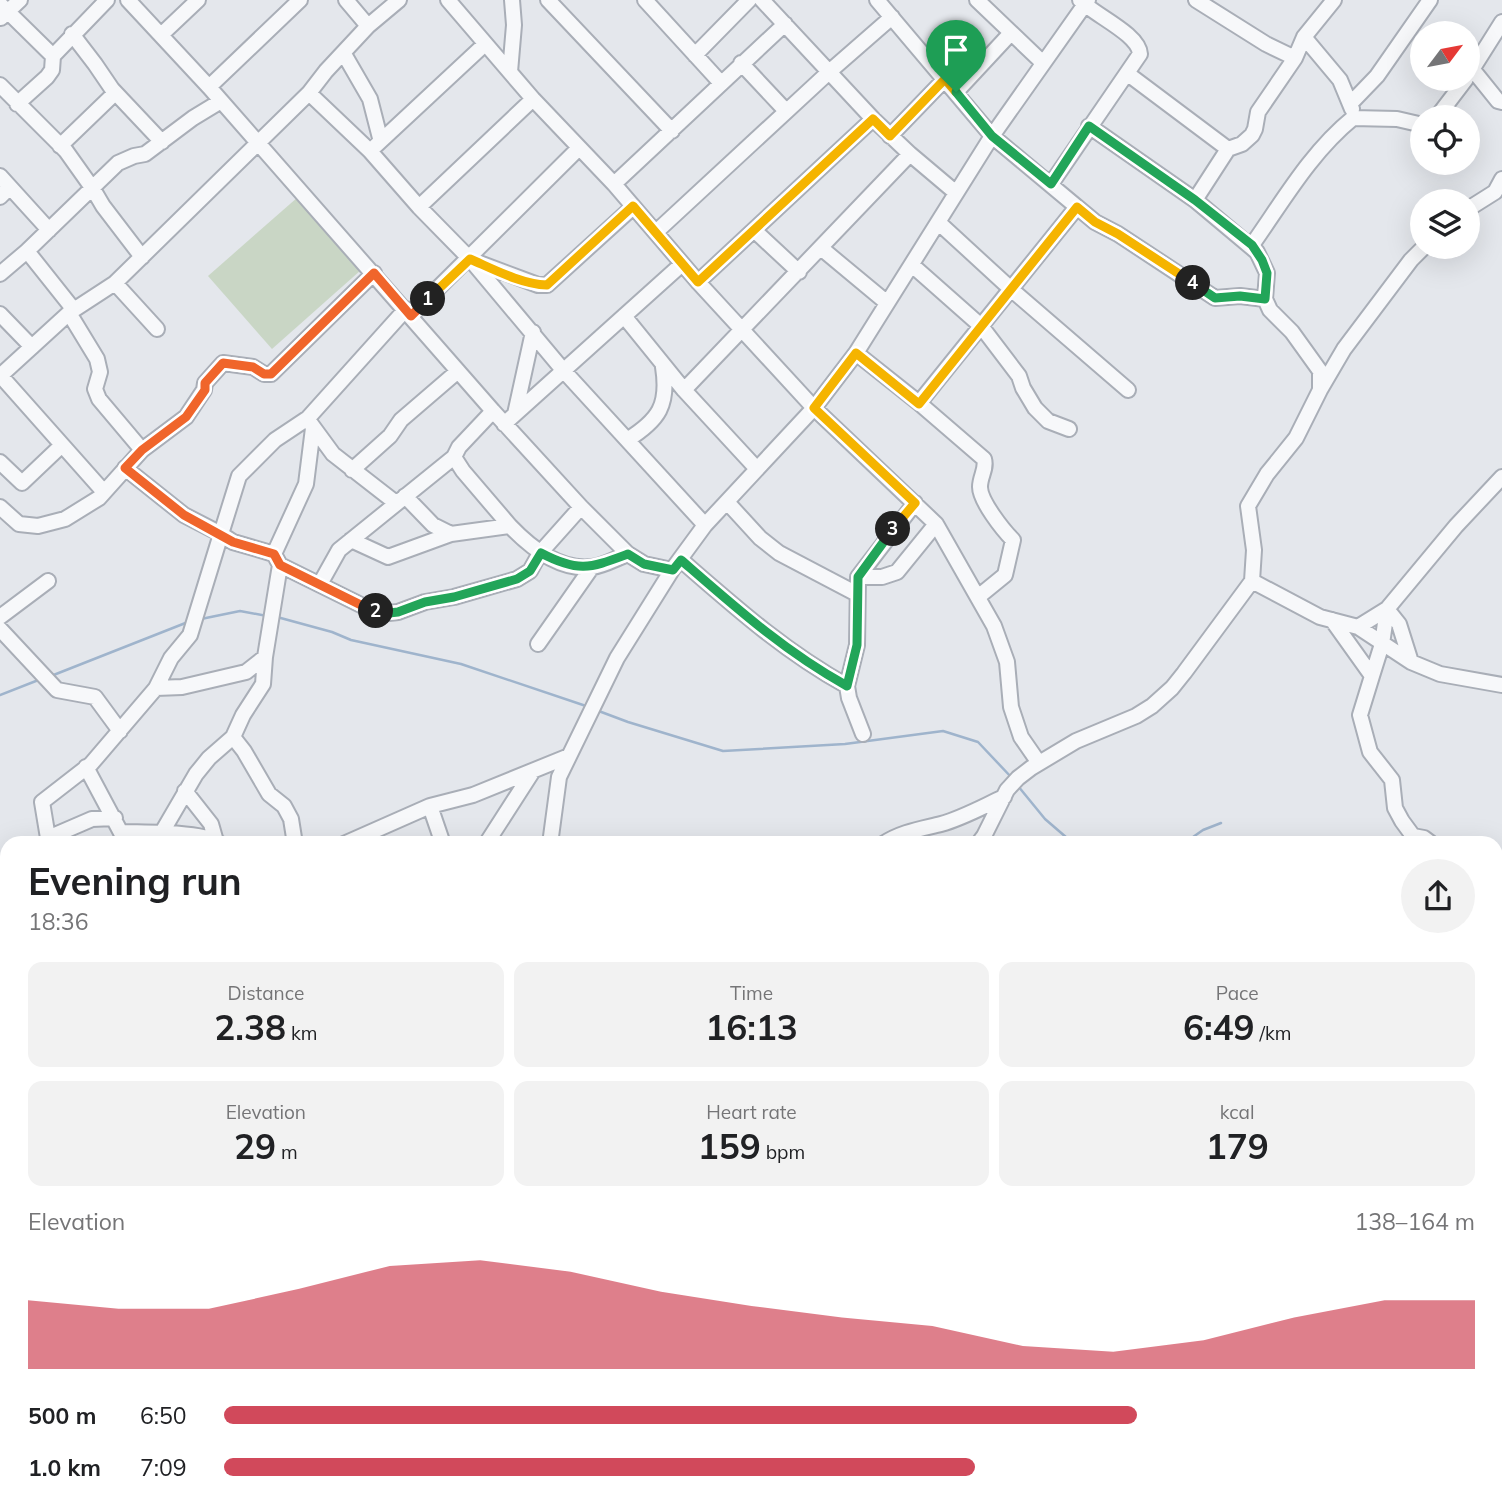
<!DOCTYPE html>
<html lang="en">
<head>
<meta charset="utf-8">
<style>
  :root { --surface:#fff; --page:#f2f2f2; --text:#202124; --muted:#757577; --accent:#d1495b }
  body { margin:0; font-family:Mulish,sans-serif; background:var(--page); color:var(--text); height:100vh; display:flex; flex-direction:column; font-size:26px; white-space:nowrap }
  * { box-sizing:border-box; margin:0 }
  p { font-size:23px; color:var(--muted) }
  .icon { flex:none; width:38px; height:38px; fill:none; stroke:currentColor; stroke-width:2; stroke-linecap:round; stroke-linejoin:round }
  .map { position:relative; flex:1; overflow:hidden }
  .details { position:absolute; left:0px; top:836px; width:1503px; height:674px; display:flex; flex-direction:column; background:var(--surface); border-radius:21px 21px 0 0; box-shadow:0 7px 28px #0002 }
  .details>* { flex:none }
  .needle { width:46px; rotate:58deg }
  .tools { position:absolute; left:1410px; top:21px; display:grid; gap:14px }
  .tools a { display:grid; place-items:center; width:70px; height:70px; border-radius:50%; background:var(--surface); box-shadow:0 7px 28px #0002; font-size:35px }
  .pin { position:absolute; display:grid; place-items:center; width:60px; height:60px; color:#fff; margin:-72px -30px; border-radius:50% 50% 50% 0; rotate:-45deg; box-shadow:0 0 7px #0007 }
  .pin .icon { rotate:45deg }
  .km { position:absolute; width:35px; height:35px; margin:-18px; border-radius:50%; background:#222; color:#fff; font-size:19px; line-height:35px; text-align:center }
  .round { display:grid; place-items:center; flex:none; width:74px; height:74px; border-radius:37px; background:var(--page) }
  .headline { display:flex; align-items:center; justify-content:space-between; height:119px; padding:0 28px }
  h1 { font-size:38px; font-weight:700; line-height:52px }
  .figures { display:grid; grid-template-columns:repeat(3,1fr); gap:10px; height:119px; padding:7px 28px }
  .figures div { display:grid; align-content:center; border-radius:14px; background:var(--page); text-align:center }
  .figures b { font-size:35px; font-weight:700 }
  .figures small { font-size:19px; font-weight:400 }
  .figures p { font-size:19px }
  .chart { height:196px; padding:14px 28px }
  .chart p { display:flex; justify-content:space-between }
  .chart svg { width:100%; height:126px; margin-top:7px; fill:var(--accent); opacity:.7 }
  ul { padding:0 28px; list-style:none; font-size:23px }
  li { display:grid; grid-template-columns:112px 84px 1fr; align-items:center; height:52px }
  li i { height:18px; border-radius:9px; background:var(--accent) }
  .map>svg:first-child { display:block }
</style>
</head>
<body>
<div class="map">
<svg width="1502" height="1509" viewBox="0 0 1502 1509">
  <rect width="100%" height="100%" fill="#e4e7ec"/>
  <path fill="#c9d6c5" d="M298,197L361,270L272,349L208,276Z"/>
  <g fill="none" stroke-linecap="round" stroke-linejoin="round">
    <path stroke="#9fb4cc" stroke-width="2.5" d="M277,617L332,632L351,640L461,664L586,706
      M201,619L240,611L267,616
      M51,676L188,622
      M0,695L41,679
      M596,710L628,722L723,751L845,744L943,731L978,742L1012,778
      M1018,786L1045,819L1074,844
      M1183,844L1203,830L1221,823"/>
    <defs>
      <path id="minor" d="M128,0L209,87L493,411L581,507L628,554L644,564L672,570L705,525L814,408L856,353L992,136L1088,0
        M346,0L368,26
        M448,0L533,99L614,184L698,282L814,408L936,524L994,626L1007,662L1011,707L1021,737L1039,763
        M548,0L672,131
        M645,0L720,82
        M762,0L873,119L910,154L955,192
        M877,0L992,136L1095,222L1118,234L1215,298L1240,296L1265,299
        M977,0L1043,63
        M1196,0L1266,44L1295,58
        M0,4L53,56
        M1,18L20,0
        M72,34L95,64L112,89L162,142
        M161,35L198,0
        M1304,37L1340,80L1352,109
        M344,54L370,99L380,138
        M695,55L749,0
        M741,63L786,111
        M1473,70L1498,101L1502,102
        M510,72L514,25L512,0
        M1128,74L1228,149L1242,144L1252,135L1255,129L1258,112L1295,58L1304,37L1334,0
        M1468,76L1502,22
        M0,85L66,151L93,189L103,206L142,257
        M209,87L300,0
        M956,92L1010,34
        M309,93L370,151L419,207L470,259L563,370L705,525
        M1351,103L1377,76L1430,0
        M17,104L47,77L52,70L53,56L107,0
        M1437,117L1466,79
        M1089,126L1195,200L1257,252L1267,273L1265,299L1270,310L1292,332L1320,371V388
        M890,136L945,79
        M60,146L115,93
        M370,151L485,44
        M0,176L49,230
        M614,184L785,24
        M1051,184L1140,54C1139,34 1094,15 1080,0
        M0,197L10,187
        M1195,200L1228,149
        M419,207L533,99
        M1468,209L1495,192L1502,179
        M939,223L1012,290L1128,390
        M754,230L799,272
        M656,232L829,72L892,17
        M1252,245C1283,201 1311,152 1353,118L1397,119L1423,125
        M821,248L886,302
        M474,261L538,285H547L633,207
        M912,265L981,326L1019,376L1023,388L1035,408L1048,421L1069,429
        M0,274L27,251
        M698,282L873,119
        M115,283L157,329
        M74,310L27,251L118,163L134,156L145,154L193,118L221,101
        M69,313L97,359L100,372L95,389L99,399L142,450
        M0,314L32,347
        M411,315L579,148
        M624,316L684,390L757,469
        M856,353L919,403L1077,207
        M0,375L104,492
        M0,376L69,313L115,283L309,93L326,71L368,26L399,0
        M684,390L910,154
        M919,403L984,459C987,469 980,476 980,487C980,501 1003,530 1013,540L1005,575L978,597
        M493,411L459,447L454,457L463,471L510,526
        M515,414L533,332
        M311,424L333,454L396,503
        M504,424L682,264
        M313,428L306,484L274,554L280,565L369,609L389,613L398,612L425,602L454,597L517,579L530,571L540,553L581,507
        M627,440C659,420 669,405 663,367
        M0,462L22,483L62,445
        M352,470L390,436L401,420L458,371
        M405,496L433,525L451,534L510,526C531,548 560,571 592,567C603,566 617,558 628,554
        M727,502L760,538L779,553L857,594
        M0,507L19,524L38,526L65,519L99,498L142,450L186,417L204,390L205,383L223,363L253,367L264,374H271L374,273
        M351,540L388,557L451,534
        M274,554L233,542L221,534L239,476L275,440L308,418L406,309
        M681,560C735,607 784,651 847,686
        M858,577H882L897,572L936,524
        M1252,581L1320,617L1358,627L1411,662L1440,674L1502,685
        M320,584L339,550L454,457
        M1387,609L1399,624L1411,662
        M0,617L48,581
        M1332,620L1372,676L1360,715L1370,752L1392,780L1395,808L1402,821L1413,836L1424,838L1432,844
        M1358,627L1387,609L1456,526L1502,477
        M0,629L57,690L95,697L120,731
        M538,644L592,567
        M265,657L263,684L243,715L233,737L244,751L269,794L284,806L291,819L295,844
        M1372,676L1382,644L1387,609
        M156,688L182,687L246,672L265,657L280,565
        M863,734L849,698L847,686L857,645L858,577L915,503
        M86,767L127,844
        M185,791L211,824L215,838
        M430,806L443,844
        M121,832C142,833 208,831 220,844
        M161,834L196,774L209,758L233,737
        M48,838L92,819L115,818
        M49,844L42,802L91,764L156,688L171,658L190,635L221,534L184,515L125,468
        M344,844L430,806L473,795L569,756
        M486,844L533,771
        M550,844L559,777L617,658L672,570
        M883,844C901,832 921,829 941,824C963,818 984,806 1004,797
        M978,844L984,836L1007,790L1018,778L1031,768L1076,741L1136,716L1152,706L1172,688L1184,673L1252,581L1254,550L1248,506L1267,474L1296,438L1320,390L1344,349L1411,260L1424,247
        M0,931L7,930
        M1496,1037L1502,1058
        M1496,1087H1502
        M0,1139L7,1134
        M0,1246L7,1249
        M1496,1409L1502,1396
        M0,1469L7,1471
        M129,1503L145,1509
        M207,1503L210,1509
        M569,1503L585,1509
        M644,1503L646,1509
        M182,1509V1503
        M401,1509L407,1503
        M878,1509L879,1503
        M1466,1509L1467,1503"/>
    </defs>
    <use href="#minor" stroke="#a9aeb7" stroke-width="18"/>
    <use href="#minor" stroke="#f7f8fa" stroke-width="14"/>
  </g>
  <g fill="none" stroke-linecap="round" stroke-linejoin="round">
    <defs>
      <path id="split-1" d="M428,299L470,259C493,269 521,284 547,285L633,206L698,282L873,119L890,136L945,79L956,92"/>
      <path id="split-2" d="M376,611L369,609L280,565L274,554L233,542L184,515L125,468L142,450L186,417L205,390V383L223,363L253,367L264,374H271L374,273L411,316L428,299"/>
      <path id="split-3" d="M376,611L389,613L398,612L425,602L454,597L517,579L530,571L541,553C579,573 590,568 628,554L644,564L673,570L681,560C735,607 784,651 847,686L857,645L858,577L893,529"/>
      <path id="split-4" d="M893,529L915,503L814,408L856,353L919,404L1077,207L1095,222L1118,234L1193,283"/>
      <path id="split-5" d="M956,92L992,136L1051,184L1089,126L1195,200L1252,245L1262,260L1267,273L1265,299L1240,296L1215,298L1193,283"/>
    </defs>
    <use href="#split-1" stroke="#fff" stroke-width="14"/>
    <use href="#split-2" stroke="#fff" stroke-width="14"/>
    <use href="#split-3" stroke="#fff" stroke-width="14"/>
    <use href="#split-4" stroke="#fff" stroke-width="14"/>
    <use href="#split-5" stroke="#fff" stroke-width="14"/>
    <use href="#split-1" stroke="#f5b400" stroke-width="9"/>
    <use href="#split-2" stroke="#f0652b" stroke-width="9"/>
    <use href="#split-3" stroke="#22a559" stroke-width="9"/>
    <use href="#split-4" stroke="#f5b400" stroke-width="9"/>
    <use href="#split-5" stroke="#22a559" stroke-width="9"/>
  </g>
</svg>
<div class="tools">
<a><svg class="needle" viewBox="-14 -14 28 28"><path d="M0-13l5 13h-10z" fill="#e53935"/><path d="M0 13l5-13h-10z" fill="#757577"/></svg></a>
<a><svg class="icon" aria-label="locate" viewBox="0 0 24 24"><circle cx="12" cy="12" r="6"/><path d="M12 2v4M12 18v4M2 12h4M18 12h4"/></svg></a>
<a><svg class="icon" aria-label="layers" viewBox="0 0 24 24"><path d="M12 4l9 5-9 5-9-5zM3 14l9 5 9-5"/></svg></a>
</div>
<div class="pin" style="left:956px;top:92px;background:#1e9e55"><svg class="icon" aria-label="arrive" viewBox="0 0 24 24"><path d="M6 21V4h12l-3 4 3 4H6"/></svg></div>
<b class="km" style="left:428px;top:299px">1</b>
<b class="km" style="left:376px;top:611px">2</b>
<b class="km" style="left:893px;top:529px">3</b>
<b class="km" style="left:1193px;top:283px">4</b>
<section class="details">
<div class="headline"><div><h1>Evening run</h1><p>18:36</p></div><a class="round"><svg class="icon" aria-label="share" viewBox="0 0 24 24"><path d="M12 15V3M7 8l5-5 5 5M5 13v7h14v-7"/></svg></a></div>
<div class="figures">
<div><p>Distance</p><b>2.38<small> km</small></b></div>
<div><p>Time</p><b>16:13</b></div>
<div><p>Pace</p><b>6:49<small> /km</small></b></div>
</div>
<div class="figures">
<div><p>Elevation</p><b>29<small> m</small></b></div>
<div><p>Heart rate</p><b>159<small> bpm</small></b></div>
<div><p>kcal</p><b>179</b></div>
</div>
<div class="chart"><p><span>Elevation</span>138–164 m</p>
<svg viewBox="0 0 160 44" preserveAspectRatio="none"><path d="M0 44V20L10 23L20 23L30 16L40 8L50 6L60 10L70 17L80 22L90 26L100 29L110 36L120 38L130 34L140 26L150 20L160 20V44z"/></svg>
</div>
<ul>
<li><b>500 m</b>6:50<i style="width:73%"></i></li>
<li><b>1.0 km</b>7:09<i style="width:60%"></i></li>
</ul>
</section>
</div>
</body>
</html>
